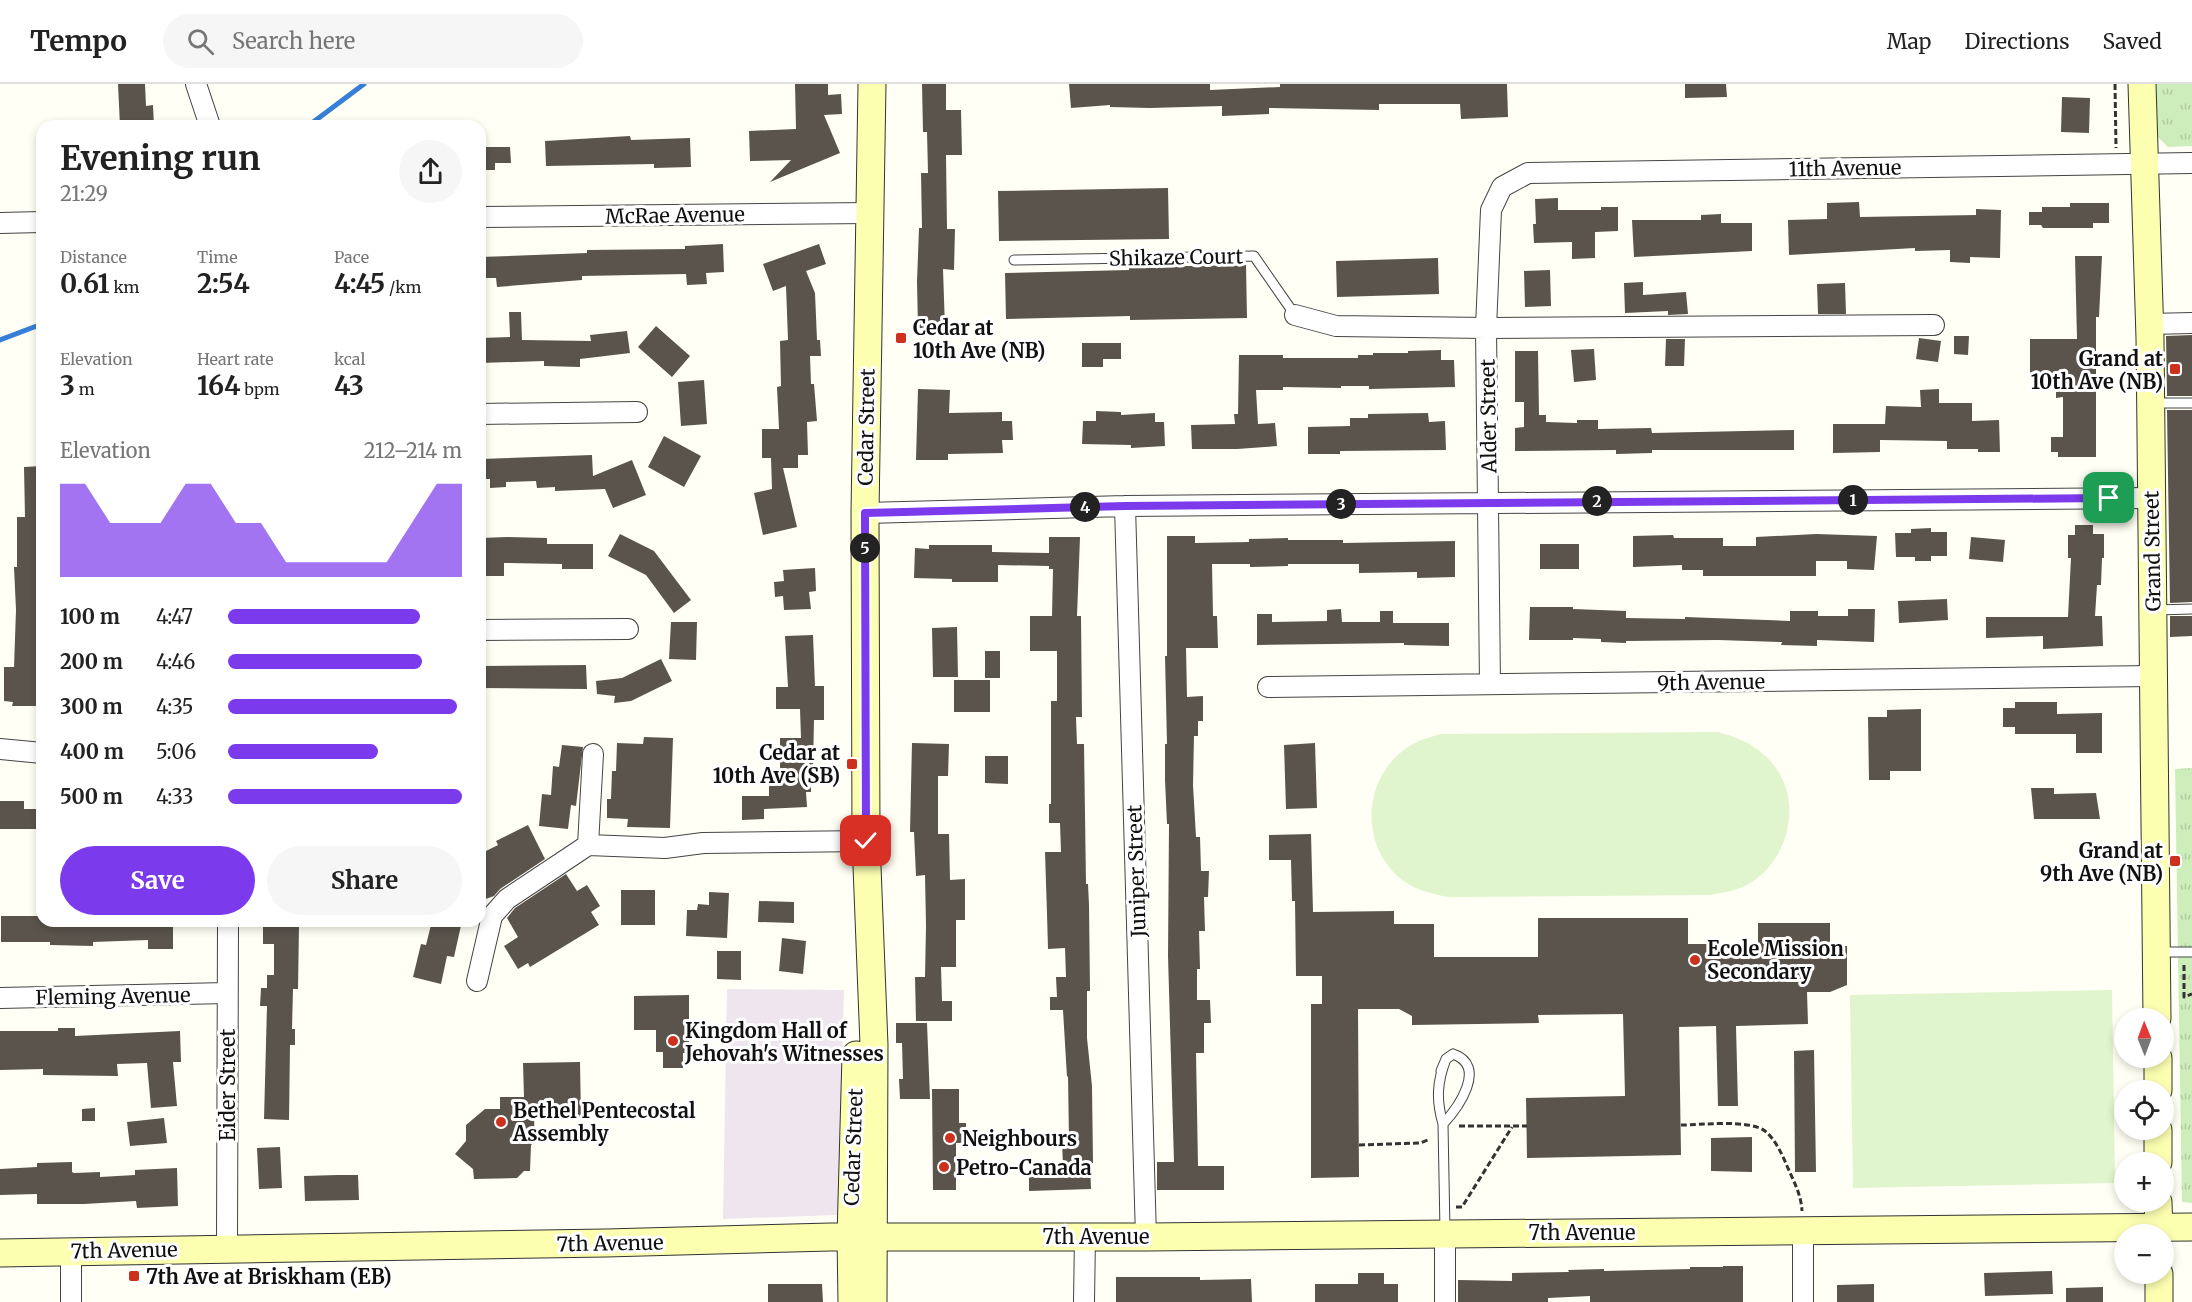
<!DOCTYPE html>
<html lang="en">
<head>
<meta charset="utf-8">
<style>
  :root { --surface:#fff; --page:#f6f6f6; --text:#222; --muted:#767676; --line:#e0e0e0; --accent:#7c3aed }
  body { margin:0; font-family:Merriweather,serif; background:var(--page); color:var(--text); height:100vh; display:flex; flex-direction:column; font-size:22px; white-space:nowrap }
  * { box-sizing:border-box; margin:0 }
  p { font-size:20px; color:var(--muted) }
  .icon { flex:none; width:33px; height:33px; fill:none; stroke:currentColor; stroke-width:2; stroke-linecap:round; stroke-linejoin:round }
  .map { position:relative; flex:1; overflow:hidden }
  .details { position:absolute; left:36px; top:36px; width:450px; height:807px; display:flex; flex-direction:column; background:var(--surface); border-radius:18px; box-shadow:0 3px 9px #0003 }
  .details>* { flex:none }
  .needle { width:39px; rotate:359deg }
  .fabs { position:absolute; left:2114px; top:924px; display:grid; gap:12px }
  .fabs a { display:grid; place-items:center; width:60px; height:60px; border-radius:50%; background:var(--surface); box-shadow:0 3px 9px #0003; font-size:30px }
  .pin { position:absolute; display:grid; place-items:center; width:51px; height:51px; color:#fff; margin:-26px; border-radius:12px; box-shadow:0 3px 9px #0006 }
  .km { position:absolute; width:30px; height:30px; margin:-15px; border-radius:50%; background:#222; color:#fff; font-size:16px; line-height:30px; text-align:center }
  .round { display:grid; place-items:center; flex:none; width:63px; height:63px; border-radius:32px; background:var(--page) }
  .summary { display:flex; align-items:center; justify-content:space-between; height:102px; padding:0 24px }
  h1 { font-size:33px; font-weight:700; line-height:45px }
  .stats { display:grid; grid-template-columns:repeat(3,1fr); gap:9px; height:102px; padding:6px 24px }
  .stats div { display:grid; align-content:center }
  .stats b { font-size:26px; font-weight:700 }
  .stats small { font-size:16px; font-weight:400 }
  .stats p { font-size:16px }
  .chart { height:168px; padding:12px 24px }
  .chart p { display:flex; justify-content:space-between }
  .chart svg { width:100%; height:108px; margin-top:6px; fill:var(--accent); opacity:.7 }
  .action { display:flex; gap:12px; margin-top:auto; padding:12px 24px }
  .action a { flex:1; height:69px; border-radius:36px; background:var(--accent); color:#fff; font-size:24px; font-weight:700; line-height:69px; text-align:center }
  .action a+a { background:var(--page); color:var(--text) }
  ul { padding:0 24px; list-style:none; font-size:20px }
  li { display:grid; grid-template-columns:96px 72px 1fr; align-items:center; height:45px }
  li i { height:15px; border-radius:8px; background:var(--accent) }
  header { display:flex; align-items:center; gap:36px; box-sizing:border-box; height:84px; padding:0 30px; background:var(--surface); border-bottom:2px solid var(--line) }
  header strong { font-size:28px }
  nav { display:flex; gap:33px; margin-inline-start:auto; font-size:21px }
  .search { width:420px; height:54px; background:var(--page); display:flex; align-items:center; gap:15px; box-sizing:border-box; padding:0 21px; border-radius:33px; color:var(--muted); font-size:22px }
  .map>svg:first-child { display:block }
</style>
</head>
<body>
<header>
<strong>Tempo</strong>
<div class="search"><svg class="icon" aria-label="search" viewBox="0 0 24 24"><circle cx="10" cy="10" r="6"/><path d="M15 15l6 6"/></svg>Search here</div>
<nav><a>Map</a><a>Directions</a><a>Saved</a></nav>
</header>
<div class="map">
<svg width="2192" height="1218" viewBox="0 0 2192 1218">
  <defs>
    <pattern id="park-tufts" width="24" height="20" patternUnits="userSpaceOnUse" patternTransform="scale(1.5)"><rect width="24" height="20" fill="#cdeeba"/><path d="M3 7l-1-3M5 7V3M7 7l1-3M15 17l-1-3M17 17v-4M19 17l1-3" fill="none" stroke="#afcb9f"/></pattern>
  </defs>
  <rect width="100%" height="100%" fill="#fffff5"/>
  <path fill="#efe5ef" d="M727,905L844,906L838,1131L723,1135Z"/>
  <path fill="url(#park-tufts)" d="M2153,0H2192V62L2168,63L2156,51Z
    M2192,684V1119L2182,1118L2175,685Z"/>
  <path fill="#e0f4cd" d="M1718,648C1735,653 1750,658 1763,670C1805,705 1794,772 1750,799C1738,807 1724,808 1710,811L1449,813C1429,810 1410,804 1395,790C1355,749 1368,680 1419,657C1426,654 1434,652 1441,650Z
    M2112,906L2115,1099L1853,1104L1850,911Z"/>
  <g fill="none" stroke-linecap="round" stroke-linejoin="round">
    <path stroke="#367ed7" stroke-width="5" d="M308,42L364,0
      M0,256L42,240"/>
  </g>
  <path fill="#5a544c" d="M118,0H145L146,22L153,21L154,42H120Z
    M795,0H828V11L841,10L842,30L824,31L840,69L770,98L791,76L750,77L749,47L796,45Z
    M922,0H946V26H961L962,71H946L947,145H955L954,186L943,185L945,244H918L917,198L919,144H922L921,89H928L927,48H923Z
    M1069,0H1210V6L1280,3V0H1507L1508,33L1461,35L1460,20H1379V26L1269,24V30L1222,32V22L1150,24L1110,23V21L1071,24Z
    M1685,0H1726L1727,13L1685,14Z
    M2062,13L2090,14L2089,49L2061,48Z
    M630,52L631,56L690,54L691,83L654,84V80L546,82L545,57Z
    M480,63H510L511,79H495V86H480Z
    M1168,104L1169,155L999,157L998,107Z
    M1558,114V126H1601V123H1618V147L1595,148V174L1572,175V158L1534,159L1533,140H1536L1535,115Z
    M1859,118L1860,133L1976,131V125L2001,126L2000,174L1970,173V179L1950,178V166L1915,167V164L1789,171L1788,136L1827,135V119Z
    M2070,119H2109V139H2093V144H2043L2041,141H2029V128H2042V123H2070Z
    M1721,130V139H1752V167L1634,173L1632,136H1701V131Z
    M723,160L724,188L706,189L707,200L687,201L686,190L582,192V196L497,203L496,194H480V173L587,169V166L685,165V162Z
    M819,160L826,180L806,187L815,209L817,256H820L821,272H810L811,300H814L817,337L807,338L808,371H798V384H783L797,443L763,451L754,409L772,405L771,374H762V345H779L777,303L781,302L780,257L788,256L786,202L773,207L763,180Z
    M2075,172H2102L2099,233H2096V373H2058V368H2051V353H2063V313L2056,314V293L2030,291V255H2077Z
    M1438,174L1439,210L1337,213L1336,177Z
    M1246,181L1247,234L1130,236V232L1006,235L1005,189L1129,186V183Z
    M1550,186L1551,222L1525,223L1524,187Z
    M1643,198V211L1686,208L1688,230L1668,231V227L1625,229L1624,199Z
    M1845,199L1846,230H1818L1817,200Z
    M509,228H521L522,256L591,257L590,251L627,247L630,269L580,275V283L544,282V277L480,279V254L510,253Z
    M656,242L690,272L672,293L638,263Z
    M2192,251V312H2167L2166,252Z
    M1954,252H1969L1968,271L1954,270Z
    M1919,254L1941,257L1938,278L1916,275Z
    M1666,255H1685L1684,282H1665Z
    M1082,259H1121V275H1103V283H1082Z
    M1594,265L1596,296L1574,298L1571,266Z
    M1441,266V276H1454L1455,303L1369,305V302H1341V304L1283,303V306H1256L1258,340L1275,339L1277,362L1237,365H1192L1191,341L1235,340L1234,330H1238L1239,271H1283V274H1358V271H1373V269H1408V267Z
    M1515,267H1538L1539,331H1546V338L1577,339V336H1598V345L1651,344L1652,349L1794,346V366H1652V369L1616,370V366L1515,367V344L1524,343V318H1515Z
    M704,296L707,340L681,342L678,298Z
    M918,305L950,306L949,329L1002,328V337H1012L1013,356H1002L1003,369L948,370V376H916Z
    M1939,305V319H1972V337L1999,336L2000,368H1978V365H1947V357L1880,356V368L1833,369V340H1885L1886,322L1921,323L1920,306Z
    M2167,326H2192V518L2170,519Z
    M1096,327L1121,328V331L1155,329V338H1164L1165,362L1131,364V361L1082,360L1083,337H1096Z
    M1428,329L1429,338L1445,337L1446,366L1340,367V370H1308V343L1350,342V334H1368V330Z
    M664,352L701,372L684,403L648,383Z
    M592,371L593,392L632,376L646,411L613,424L605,405L555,407V403L537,404L536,397L506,398V403L490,404V395H480V375Z
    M42,382V527L40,578H36V605H42V622H12L13,618L4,617V583H14L16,526L14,483H17V433H25L24,383Z
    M2075,441H2093V450H2104V474H2102L2101,501H2097L2095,532H2102L2103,562L2043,565V552L1986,554V533H2068L2071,474H2068V451H2075Z
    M1931,444V448H1947V472H1931V477H1915V473H1896L1895,449H1911V445Z
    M620,450L654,467L691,516L674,529L646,491L608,472Z
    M1816,450L1877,452L1874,486L1847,485V477H1816V492H1703V486H1682V481L1633,483V452L1673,451L1674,454H1723V462H1756V453Z
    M1167,452H1195V459L1249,458V455L1288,454V456H1343V459L1455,457V493L1417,494V488L1359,489V480H1288V482L1250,483V480H1212L1213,532H1217L1218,564H1186L1187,613L1203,612V637H1198V652H1194L1193,701L1196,753H1200L1201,787H1209L1208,813H1204L1205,847H1199L1200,885H1197V916H1210L1211,939H1204V969H1196L1198,1082H1224V1106H1157V1078H1174L1168,872L1169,740H1167L1165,696V660H1167L1165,572H1167Z
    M507,453L547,454V460H593V485H562V480L504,479V492H480V454Z
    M1049,453H1080L1077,532H1081L1082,633H1076L1077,660H1084L1086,800H1088L1089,821L1090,907H1087V954L1092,1002L1093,1079H1090L1091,1105L1029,1107V1085L1063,1083L1062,1057H1069L1068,992L1067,993L1063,926H1050V913H1057L1056,893H1066L1065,864L1048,865L1047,830L1045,768H1061L1060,739H1049V720H1051V617H1057V567H1030V532H1052L1053,485H1049V482L998,481V498H952V495L914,494L915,464L929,465V461H992V468L1049,469Z
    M1971,453L2005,456L2003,478L1969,475Z
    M1540,460H1579V485H1540Z
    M815,484L816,507L809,508L811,525L784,526L783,512L775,513L774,498L784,497L783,486Z
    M1947,515L1948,536L1899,539L1898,517Z
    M1530,523H1573V525L1626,527V534L1685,535V533L1790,537V527H1818V532H1848V525H1875L1874,558L1817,556V562L1781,561L1782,558L1718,556L1626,557V559L1601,558V555L1573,554V556H1529Z
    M1341,525L1342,538H1380V527H1393V539H1449V562L1404,561V559L1257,561V530H1272V538L1327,537V526Z
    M2170,532H2192V552L2170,553Z
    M671,538H697L696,576L669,575Z
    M957,543L958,593H933L932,544Z
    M813,551L815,602H824V636H814L813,683H811V708H806L807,723L764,725V735L742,736V712H769V693H780V654H801L800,625H776V603H788L785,552Z
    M985,567H1000V594H985Z
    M661,575L672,597L631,617L614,619L615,612L597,610L596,597L622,594Z
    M586,581L587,605L480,604V582Z
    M954,596H990V628H954Z
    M2015,618H2057V630L2102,629V669H2076V650H2015V643H2003V624H2015Z
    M1921,625V687H1890V696H1869L1868,633H1887V626Z
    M644,653L673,654L670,744L627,743L628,735L607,734V715H611L612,687H616L617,659L643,660Z
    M912,659L949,660L948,692H938V750H949L950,796L965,795V836H956V883H941L942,917H952V937H916L915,893H925L926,842L925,791L916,792L914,748H910Z
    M1315,659L1317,724L1286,725L1284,661Z
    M562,661L583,663L576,722L571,721L568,745L539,742L542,710L551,711L553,682L559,683Z
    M985,672H1008V700L985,699Z
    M2031,704H2054V710L2096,709L2100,735H2034Z
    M0,717H24V725H42V745H0Z
    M528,741L545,775L500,805L494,812L480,817V770L498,761L496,757Z
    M1311,750L1313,828L1394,827V840H1434V873H1538V834H1688V860H1758V839H1830V862H1847V901L1830,908H1807L1808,940L1736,942L1738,1022H1718L1716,942L1679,943L1681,1071L1527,1074L1526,1014L1625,1012L1623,930L1538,931L1539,939L1412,941V932L1399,925H1358L1359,1093L1311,1094V920H1322V892H1296L1295,817H1292L1291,776H1269V751Z
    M566,790L577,807L587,801L600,822L591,828L599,841L530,883L528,879L518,885L504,862L518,853L507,834L515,824Z
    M621,806H655V841H621Z
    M709,808L729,809L727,854L686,852L687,826H697L698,820L709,821Z
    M759,817L794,818V839L758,838Z
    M1,832H42V837H173V865H148V856L93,858V862L50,861V858H1Z
    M432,837H462L454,873L447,872L441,900L413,893L421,860L426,861Z
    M263,840L299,841L298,905H293L292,945H295V961H290L289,1036L264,1035L267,922H260L261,904H267V891H274V860H263Z
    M782,854L806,857L803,890L779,887Z
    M717,867H741V896L717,895Z
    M689,911V969H683V984H663V968H656V946H634V912Z
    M896,939H927L930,1015H900L899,995H903L902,959H896Z
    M58,944H75V952L180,947L181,978H173L177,1022L151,1024L147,979L117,980L118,992L43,991V985L0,986V947H58Z
    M1814,966L1816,1088H1795L1794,967Z
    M580,978L581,1033L534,1034L535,1058L531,1061L530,1087H524L517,1094L474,1095L473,1085L455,1070L466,1057V1041L485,1025H500V1013H524L523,979Z
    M932,1005H959V1039H966V1059H956V1106H933Z
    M95,1024V1037H82V1025Z
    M164,1034L167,1059L130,1062L127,1038Z
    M1752,1053V1088L1711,1087V1054Z
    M280,1063L282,1104L259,1105L257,1064Z
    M72,1078V1088L74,1089L100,1088V1093L135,1091V1086L177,1084L178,1122L137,1124L136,1117L84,1120H37V1110L0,1111V1085L37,1083V1079Z
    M337,1091H358L359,1116L305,1117L304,1092Z
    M1723,1182H1743V1218H1590V1212L1548,1214V1218H1458V1196L1512,1197V1189L1569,1188L1568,1186L1604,1185V1187L1690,1185V1183H1723Z
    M2052,1187L2053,1210L1985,1212L1984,1189Z
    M1358,1189H1384V1200H1398V1218H1315V1200H1358Z
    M1116,1193H1200V1196L1251,1195L1252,1218H1116Z
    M768,1200H822L823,1218H768Z
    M1874,1200V1218H1837V1201Z
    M2103,1203V1218H2066V1204Z"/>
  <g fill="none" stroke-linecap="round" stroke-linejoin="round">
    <defs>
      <path id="lane" d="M1014,176L1254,172L1295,231
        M2152,319H2192
        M2156,526L2192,525
        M2159,868H2192
        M1441,987L1446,975L1453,970C1488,982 1458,1024 1443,1040C1436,1016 1437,998 1446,975L1453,970
        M1443,1040L1445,1147"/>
      <path id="street" d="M196,0L210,42
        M480,133L870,129
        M0,139L42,138
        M1295,231L1336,242L1486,244L1934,241
        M2149,240L2192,239
        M480,330L637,328
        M1125,422L1146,1153
        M865,429L1125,422L2151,414
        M480,546L628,545
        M1490,600L1486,244L1491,126L1502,103L1528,89L2192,79
        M1268,603L2154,592
        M0,665L42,669
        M588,761L665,764L703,759L866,757
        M477,897L492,832L507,815L588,761L593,670
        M0,914L227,909
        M1803,1147V1218
        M1445,1149V1218
        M227,1164L228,837
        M71,1168V1218
        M1084,1218L1085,1152"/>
      <path id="secondary" d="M872,0L865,429L866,757L874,961L873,1218
        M2142,0L2150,254L2157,934
        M2158,974V1006
        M2158,1046V1078
        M2158,1118L2159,1150
        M0,1169L606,1159L831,1153H1146L2192,1143
        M2159,1190V1218
        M852,1218L851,1153L856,971"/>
    </defs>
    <use href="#lane" stroke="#444" stroke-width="11"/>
    <use href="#street" stroke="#444" stroke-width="22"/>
    <use href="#secondary" stroke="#333" stroke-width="29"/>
    <path stroke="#333" stroke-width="3" stroke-dasharray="6 3" stroke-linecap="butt" d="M2115,0L2116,64
      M2184,881V913L2192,910
      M1681,1041C1701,1041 1749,1035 1765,1047C1775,1055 1782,1070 1787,1082C1794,1098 1801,1110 1802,1127
      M1459,1042H1527
      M1359,1061L1420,1059L1428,1056
      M1456,1123H1462L1512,1043"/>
    <use href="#lane" stroke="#fff" stroke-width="9"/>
    <use href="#street" stroke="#fff" stroke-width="20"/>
    <use href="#secondary" stroke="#fcffb0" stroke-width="27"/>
  </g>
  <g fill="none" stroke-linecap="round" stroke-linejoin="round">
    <defs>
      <path id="route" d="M866,757L865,429L1125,422L2109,414"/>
    </defs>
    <use href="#route" stroke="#fff" stroke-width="12"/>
    <use href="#route" stroke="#7c3aed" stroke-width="8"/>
  </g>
  <g fill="#cd301d" stroke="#fff" stroke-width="2">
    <rect x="895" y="248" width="12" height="12" rx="3"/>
    <rect x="2169" y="279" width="12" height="12" rx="3"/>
    <rect x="846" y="674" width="12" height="12" rx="3"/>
    <rect x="2169" y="771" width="12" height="12" rx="3"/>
    <circle cx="1695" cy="876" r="6"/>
    <circle cx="673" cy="957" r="6"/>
    <circle cx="501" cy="1038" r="6"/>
    <circle cx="950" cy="1054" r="6"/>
    <circle cx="944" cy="1083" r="6"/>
    <rect x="128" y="1186" width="12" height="12" rx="3"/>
  </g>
  <g text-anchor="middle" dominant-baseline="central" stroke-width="6" stroke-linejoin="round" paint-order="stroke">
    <g font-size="20" fill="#111" stroke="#fff">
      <text transform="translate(1845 84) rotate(-1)">11th Avenue</text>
      <text transform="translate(675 131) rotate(-1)">McRae Avenue</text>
      <text transform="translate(1176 173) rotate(-1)">Shikaze Court</text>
      <text transform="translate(1488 332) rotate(-91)">Alder Street</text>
      <text transform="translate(866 343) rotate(-89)">Cedar Street</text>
      <text transform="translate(2152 467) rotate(-91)">Grand Street</text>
      <text transform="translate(1711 598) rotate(-1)">9th Avenue</text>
      <text transform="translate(1136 787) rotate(-92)">Juniper Street</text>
      <text transform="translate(113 912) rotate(-1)">Fleming Avenue</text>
      <text transform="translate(227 1001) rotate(-90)">Eider Street</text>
      <text transform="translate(853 1063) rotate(-88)">Cedar Street</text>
      <text x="1582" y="1148">7th Avenue</text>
      <text x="1096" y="1152">7th Avenue</text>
      <text transform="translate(610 1159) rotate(-1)">7th Avenue</text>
      <text transform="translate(124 1166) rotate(-1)">7th Avenue</text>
    </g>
    <g font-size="20" font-weight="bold" fill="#111" stroke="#fff" text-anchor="start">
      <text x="913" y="243">Cedar at<tspan x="913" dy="23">10th Ave (NB)</tspan></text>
      <text x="2163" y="274" text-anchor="end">Grand at<tspan x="2163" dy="23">10th Ave (NB)</tspan></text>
      <text x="840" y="668" text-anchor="end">Cedar at<tspan x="840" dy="23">10th Ave (SB)</tspan></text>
      <text x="2163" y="766" text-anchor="end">Grand at<tspan x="2163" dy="23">9th Ave (NB)</tspan></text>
      <text x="1707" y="864">Ecole Mission<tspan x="1707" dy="23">Secondary</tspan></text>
      <text x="685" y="946">Kingdom Hall of<tspan x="685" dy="23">Jehovah's Witnesses</tspan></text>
      <text x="513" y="1026">Bethel Pentecostal<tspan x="513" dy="23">Assembly</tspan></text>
      <text x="962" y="1054">Neighbours</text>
      <text x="956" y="1083">Petro-Canada</text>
      <text x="146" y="1192">7th Ave at Briskham (EB)</text>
    </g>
  </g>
</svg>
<div class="fabs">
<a><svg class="needle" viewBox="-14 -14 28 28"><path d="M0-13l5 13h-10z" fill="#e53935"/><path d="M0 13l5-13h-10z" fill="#767676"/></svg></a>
<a><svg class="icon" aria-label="locate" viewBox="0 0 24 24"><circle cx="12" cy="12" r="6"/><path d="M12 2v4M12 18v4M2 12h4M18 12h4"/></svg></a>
<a>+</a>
<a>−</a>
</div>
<div class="pin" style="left:2109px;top:414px;background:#1e9e55"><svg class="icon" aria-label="arrive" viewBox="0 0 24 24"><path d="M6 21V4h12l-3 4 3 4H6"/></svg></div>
<div class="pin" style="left:866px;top:757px;background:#d93025"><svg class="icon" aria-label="check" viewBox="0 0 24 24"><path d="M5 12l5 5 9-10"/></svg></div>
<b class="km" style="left:1853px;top:416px">1</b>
<b class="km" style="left:1597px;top:417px">2</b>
<b class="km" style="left:1341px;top:420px">3</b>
<b class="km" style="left:1085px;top:423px">4</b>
<b class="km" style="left:865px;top:464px">5</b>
<section class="details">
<div class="summary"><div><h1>Evening run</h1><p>21:29</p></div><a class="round"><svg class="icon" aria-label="share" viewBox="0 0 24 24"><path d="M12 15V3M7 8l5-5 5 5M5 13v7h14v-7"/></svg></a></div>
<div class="stats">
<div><p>Distance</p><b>0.61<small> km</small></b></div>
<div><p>Time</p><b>2:54</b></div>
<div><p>Pace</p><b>4:45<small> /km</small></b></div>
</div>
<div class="stats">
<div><p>Elevation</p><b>3<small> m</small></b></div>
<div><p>Heart rate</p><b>164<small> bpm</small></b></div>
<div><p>kcal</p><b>43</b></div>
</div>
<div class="chart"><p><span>Elevation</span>212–214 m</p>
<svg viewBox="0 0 160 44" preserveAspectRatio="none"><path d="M0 44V6L10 6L20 22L30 22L40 22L50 6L60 6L70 22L80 22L90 38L100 38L110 38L120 38L130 38L140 22L150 6L160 6V44z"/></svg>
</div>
<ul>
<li><b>100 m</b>4:47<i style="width:82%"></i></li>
<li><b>200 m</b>4:46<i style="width:83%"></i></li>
<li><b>300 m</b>4:35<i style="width:98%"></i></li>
<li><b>400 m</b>5:06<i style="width:64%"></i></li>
<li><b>500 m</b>4:33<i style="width:100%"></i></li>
</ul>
<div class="action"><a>Save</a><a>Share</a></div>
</section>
</div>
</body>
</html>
